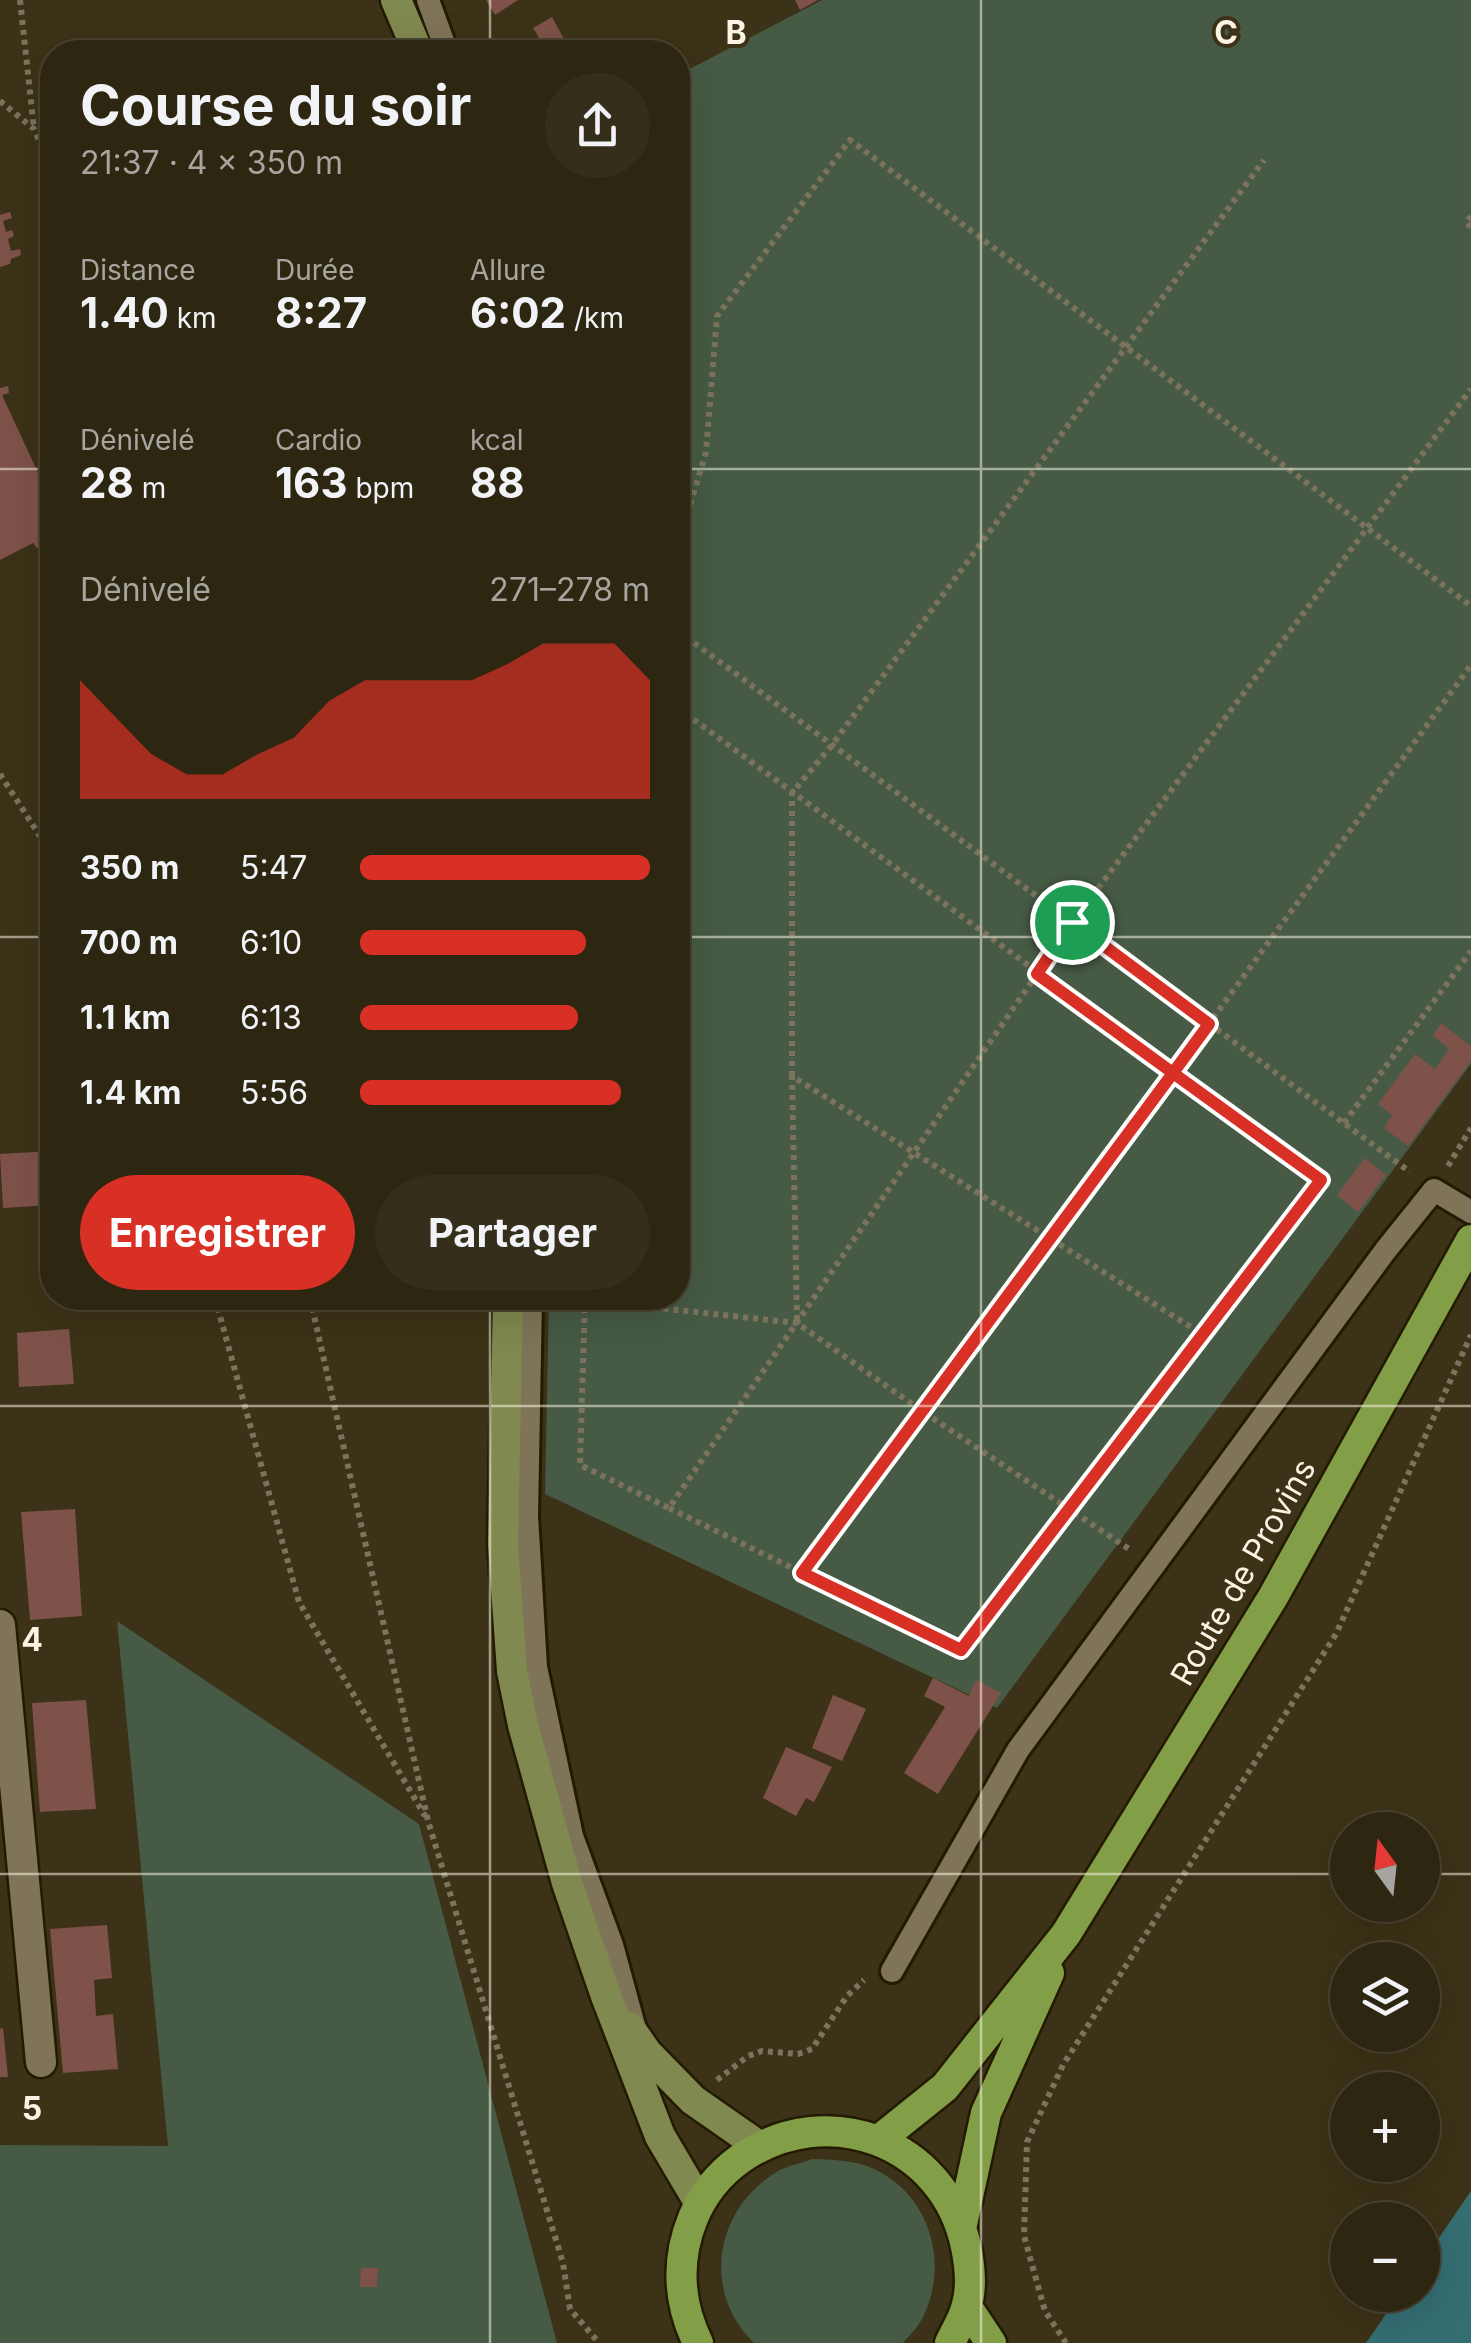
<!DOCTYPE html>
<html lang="fr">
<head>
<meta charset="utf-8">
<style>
  :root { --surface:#2d2611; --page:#352e1a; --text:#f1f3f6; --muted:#a7a59f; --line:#484331; --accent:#d93025 }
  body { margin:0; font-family:Inter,sans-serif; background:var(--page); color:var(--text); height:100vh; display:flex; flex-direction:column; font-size:38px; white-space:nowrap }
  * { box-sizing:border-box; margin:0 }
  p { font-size:32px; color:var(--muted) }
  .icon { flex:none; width:55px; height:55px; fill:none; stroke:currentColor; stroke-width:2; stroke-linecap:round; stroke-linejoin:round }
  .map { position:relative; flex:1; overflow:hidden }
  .panel { position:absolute; left:40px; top:40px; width:650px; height:1270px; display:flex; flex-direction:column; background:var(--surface); border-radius:40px; box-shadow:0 10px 40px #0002,0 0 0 2px var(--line) }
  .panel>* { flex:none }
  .needle { width:65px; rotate:345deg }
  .buttons { position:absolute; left:1330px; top:1812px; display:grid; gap:20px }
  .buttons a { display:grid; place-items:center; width:110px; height:110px; border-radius:50%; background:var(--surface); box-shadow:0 10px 40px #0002,0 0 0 2px var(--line); font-size:50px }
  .pin { position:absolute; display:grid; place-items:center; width:85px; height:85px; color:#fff; margin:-42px; border:5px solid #fff; border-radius:50%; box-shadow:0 2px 10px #0007 }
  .round { display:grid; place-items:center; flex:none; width:105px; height:105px; border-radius:52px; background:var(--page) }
  .summary { display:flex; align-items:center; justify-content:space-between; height:170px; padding:0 40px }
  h1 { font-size:55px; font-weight:700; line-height:75px }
  .figures { display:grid; grid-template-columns:repeat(3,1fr); gap:15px; height:170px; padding:10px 40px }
  .figures div { display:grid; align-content:center }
  .figures b { font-size:42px; font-weight:700 }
  .figures small { font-size:28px; font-weight:400 }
  .figures p { font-size:28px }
  .chart { height:280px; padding:20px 40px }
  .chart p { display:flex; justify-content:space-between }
  .chart svg { width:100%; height:180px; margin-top:10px; fill:var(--accent); opacity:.7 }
  .button { display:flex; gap:20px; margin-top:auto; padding:20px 40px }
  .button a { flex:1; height:115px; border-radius:60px; background:var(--accent); color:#fff; font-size:40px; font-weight:700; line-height:115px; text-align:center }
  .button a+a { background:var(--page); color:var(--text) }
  ul { padding:0 40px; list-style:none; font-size:32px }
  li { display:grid; grid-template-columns:160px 120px 1fr; align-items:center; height:75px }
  li i { height:25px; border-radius:12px; background:var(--accent) }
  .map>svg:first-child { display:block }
</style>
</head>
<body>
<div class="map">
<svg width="1471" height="2343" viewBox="0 0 1471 2343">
  <rect width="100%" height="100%" fill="#3c3217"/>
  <path fill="#465a45" d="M822,0H1471V1064L997,1708L545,1494L549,1298H678V75Z
    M117,1621L419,1824L557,2343H0V2145L168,2146Z
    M812,2159C835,2160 859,2160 880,2172C932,2200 949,2267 922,2319C918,2327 910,2335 903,2343H754C702,2293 714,2211 775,2173C785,2166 800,2164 812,2159Z"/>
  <path fill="#346e73" d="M1471,2191V2343H1366L1399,2295H1422L1423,2261Z"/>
  <path fill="#7e5249" d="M486,0H518L495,15Z
    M795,0H818L800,10Z
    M552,17L571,52H548L533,28Z
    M10,212L12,218L3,221L6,232L12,230L14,236L8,239L11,251L20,249L21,255L11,259L10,264L0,267V215Z
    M8,386L9,393L2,395L40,477L48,476L49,482L44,484L48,496L52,495V533L42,537L43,545L37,548L33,543L0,560V388Z
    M1441,1023L1471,1046V1061L1408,1146L1384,1128L1392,1115L1378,1104L1415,1054L1435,1069L1449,1049L1433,1035Z
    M52,1151V1205L3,1208L0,1154Z
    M1365,1158L1386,1175L1358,1212L1337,1195Z
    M69,1329L74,1384L19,1387L17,1333Z
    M75,1509L82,1616L30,1620L21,1512Z
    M933,1678L969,1696L976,1680L1001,1693L938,1794L904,1773L945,1707L924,1696Z
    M833,1695L866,1709L842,1761L812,1748Z
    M86,1700L96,1809L40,1812L32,1703Z
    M786,1747L832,1767L814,1802L806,1798L796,1816L763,1798Z
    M107,1925L112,1978L94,1980L96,2016L113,2014L118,2069L63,2073L50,1929Z
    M3,2028L8,2077H0V2029Z
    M361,2268H378L377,2287H360Z"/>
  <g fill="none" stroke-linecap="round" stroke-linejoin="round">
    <defs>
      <path id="lane" d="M428,0L447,52
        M531,1298L527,1516L536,1667L572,1836L612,1945L638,2040
        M892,1971L1018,1750L1385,1251L1434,1190L1471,1212"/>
      <path id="street" d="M0,1625L41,2062"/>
      <path id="secondary" d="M396,0L418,52
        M508,1298L503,1544L512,1671L523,1725L567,1883L606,1996L660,2136L699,2202
        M629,2027L647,2053L693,2100L759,2146"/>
      <path id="primary" d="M879,2140L945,2087L1066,1934L1273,1597L1471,1240
        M962,2224L986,2113L1049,1973
        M967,2307L991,2343
        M698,2343C678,2302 676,2260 693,2218C703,2194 719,2174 740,2159C827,2098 945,2142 966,2247C970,2266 972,2290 966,2308C963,2320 955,2332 950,2343"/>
    </defs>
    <use href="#lane" stroke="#231a01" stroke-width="28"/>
    <use href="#street" stroke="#231a01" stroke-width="35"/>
    <use href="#secondary" stroke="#231a01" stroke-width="35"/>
    <use href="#primary" stroke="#231a01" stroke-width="35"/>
    <path stroke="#7b735b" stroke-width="6" stroke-dasharray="5 5" stroke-linecap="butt" d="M20,0L34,129
      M0,101L34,129L52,169
      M1471,216L1466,223L1471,227
      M678,531L684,525L706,452L717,316L850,140L1471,606
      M678,631L1410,1172
      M0,774L52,855
      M792,1076V793L832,745L1264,160
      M1344,1123L1471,951
      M1448,1166L1471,1128
      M215,1298L299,1602L425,1816
      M310,1298L428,1821L563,2263L570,2309L599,2343
      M585,1298L580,1465L669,1508L1072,923L1471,389
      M584,1300L797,1323L922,1411L1129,1549
      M797,1320L792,1076L1202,1334
      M669,1508L961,1650L1321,1180L678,708
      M803,1573L1173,1073L1471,665
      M717,2080L748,2056L762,2051L798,2054L812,2049L847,1996L864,1980
      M1066,2343L1045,2311L1024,2236L1027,2142L1063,2065L1336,1634L1471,1335"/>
    <use href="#lane" stroke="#7f7457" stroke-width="22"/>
    <use href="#street" stroke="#7f7457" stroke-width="30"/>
    <use href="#secondary" stroke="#80894f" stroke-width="30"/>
    <use href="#primary" stroke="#829e46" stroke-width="30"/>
  </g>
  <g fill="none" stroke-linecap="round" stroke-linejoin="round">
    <defs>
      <path id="route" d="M1072,922L1037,974L1173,1073L802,1573L961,1650L1321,1180L1173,1073L1209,1024L1072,922"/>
    </defs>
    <use href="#route" stroke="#fff" stroke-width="20"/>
    <use href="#route" stroke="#d93025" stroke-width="12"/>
  </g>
  <path fill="none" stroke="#faf4e4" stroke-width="2.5" stroke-opacity="0.55" d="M490,0V52M981,0V2343M0,469H52M678,469H1471M0,937H52M678,937H1471M490,1298V2343M0,1406H1471M0,1874H1348M1422,1874H1471"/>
  <g text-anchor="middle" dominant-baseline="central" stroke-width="8" stroke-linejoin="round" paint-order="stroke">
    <g font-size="32" fill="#faf4e4" stroke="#3c3217">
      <text transform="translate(1243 1572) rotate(-60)">Route de Provins</text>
    </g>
  </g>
  <g font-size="32" text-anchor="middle" font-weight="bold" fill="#faf4e4" stroke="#3c3217" stroke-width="8" stroke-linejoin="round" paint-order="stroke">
    <text x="736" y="44">B</text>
    <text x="1226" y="44">C</text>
    <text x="32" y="1651">4</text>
    <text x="32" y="2120">5</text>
  </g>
</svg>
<div class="buttons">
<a><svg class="needle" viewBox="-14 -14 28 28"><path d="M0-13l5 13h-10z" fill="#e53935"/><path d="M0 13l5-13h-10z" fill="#a7a59f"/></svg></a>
<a><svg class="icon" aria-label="layers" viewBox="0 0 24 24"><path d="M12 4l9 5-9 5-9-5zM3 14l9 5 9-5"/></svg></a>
<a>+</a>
<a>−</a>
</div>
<div class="pin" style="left:1072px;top:922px;background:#1e9e55"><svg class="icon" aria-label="arrive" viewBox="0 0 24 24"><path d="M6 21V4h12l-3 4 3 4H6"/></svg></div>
<section class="panel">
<div class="summary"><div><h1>Course du soir</h1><p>21:37 · 4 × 350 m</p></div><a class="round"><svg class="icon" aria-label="share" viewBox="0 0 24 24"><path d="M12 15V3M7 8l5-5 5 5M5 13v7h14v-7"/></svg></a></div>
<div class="figures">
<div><p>Distance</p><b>1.40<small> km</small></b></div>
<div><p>Durée</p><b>8:27</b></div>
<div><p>Allure</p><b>6:02<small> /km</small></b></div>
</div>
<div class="figures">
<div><p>Dénivelé</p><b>28<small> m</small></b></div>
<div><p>Cardio</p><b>163<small> bpm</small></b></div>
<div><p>kcal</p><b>88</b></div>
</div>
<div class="chart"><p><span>Dénivelé</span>271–278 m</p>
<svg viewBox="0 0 160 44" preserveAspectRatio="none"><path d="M0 44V15L10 24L20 33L30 38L40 38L50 33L60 29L70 20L80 15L90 15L100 15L110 15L120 11L130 6L140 6L150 6L160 15V44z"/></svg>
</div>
<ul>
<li><b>350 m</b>5:47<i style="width:100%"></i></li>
<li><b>700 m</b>6:10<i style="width:78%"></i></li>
<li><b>1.1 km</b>6:13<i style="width:75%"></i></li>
<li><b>1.4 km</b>5:56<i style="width:90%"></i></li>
</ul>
<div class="button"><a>Enregistrer</a><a>Partager</a></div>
</section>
</div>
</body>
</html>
